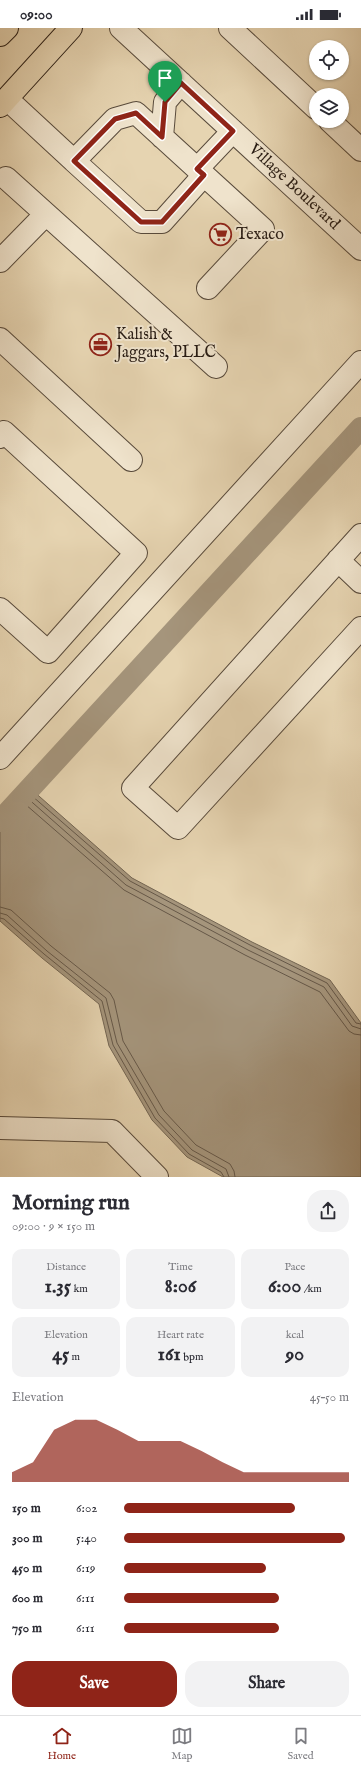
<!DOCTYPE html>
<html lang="en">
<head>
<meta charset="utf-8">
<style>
  :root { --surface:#fff; --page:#f2f2f3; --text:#2b2b33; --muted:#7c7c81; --line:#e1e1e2; --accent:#8f2418 }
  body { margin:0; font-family:"IM FELL English",serif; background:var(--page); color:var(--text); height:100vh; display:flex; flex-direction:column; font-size:15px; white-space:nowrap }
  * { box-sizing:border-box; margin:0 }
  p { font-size:13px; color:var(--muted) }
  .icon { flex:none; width:22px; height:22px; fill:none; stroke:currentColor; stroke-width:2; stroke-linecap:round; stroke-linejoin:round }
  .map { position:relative; height:1149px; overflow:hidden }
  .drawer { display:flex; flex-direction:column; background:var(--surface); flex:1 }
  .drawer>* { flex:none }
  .fabs { position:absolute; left:309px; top:12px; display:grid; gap:8px }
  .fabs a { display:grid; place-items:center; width:40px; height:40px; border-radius:50%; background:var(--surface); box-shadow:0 1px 3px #0004; font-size:20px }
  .pin { position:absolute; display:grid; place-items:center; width:34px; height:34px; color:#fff; margin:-41px -17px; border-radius:50% 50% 50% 0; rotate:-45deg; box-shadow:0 0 4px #0007 }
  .pin .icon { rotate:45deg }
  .round { display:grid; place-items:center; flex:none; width:42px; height:42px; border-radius:16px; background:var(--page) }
  .overview { display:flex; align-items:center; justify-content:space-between; height:68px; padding:0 12px }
  h1 { font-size:22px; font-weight:800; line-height:30px }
  .figures { display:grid; grid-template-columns:repeat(3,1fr); gap:6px; height:68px; padding:4px 12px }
  .figures div { display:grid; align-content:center; border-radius:10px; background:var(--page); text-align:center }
  .figures b { font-size:20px; font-weight:800 }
  .figures small { font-size:11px; font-weight:400 }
  .figures p { font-size:11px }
  .chart { height:112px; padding:8px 12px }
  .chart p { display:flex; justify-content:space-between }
  .chart svg { width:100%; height:72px; margin-top:4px; fill:var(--accent); opacity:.7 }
  .action { display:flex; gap:8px; margin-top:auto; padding:8px 12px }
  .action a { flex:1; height:46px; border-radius:16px; background:var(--accent); color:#fff; font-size:16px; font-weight:800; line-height:46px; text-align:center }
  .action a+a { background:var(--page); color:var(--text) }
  ul { padding:0 12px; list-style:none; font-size:13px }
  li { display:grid; grid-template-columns:64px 48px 1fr; align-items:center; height:30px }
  li i { height:10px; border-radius:5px; background:var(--accent) }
  .status { display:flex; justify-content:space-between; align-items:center; height:28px; padding:0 20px; background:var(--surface); direction:ltr }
  .status svg { height:11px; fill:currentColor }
  .dock { display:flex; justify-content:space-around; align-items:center; height:56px; border-top:1px solid var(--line); background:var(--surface); font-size:11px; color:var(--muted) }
  .dock a { display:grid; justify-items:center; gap:2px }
  .dock .current { color:var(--accent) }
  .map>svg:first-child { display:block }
</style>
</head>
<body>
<div class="status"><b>09:00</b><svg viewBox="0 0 49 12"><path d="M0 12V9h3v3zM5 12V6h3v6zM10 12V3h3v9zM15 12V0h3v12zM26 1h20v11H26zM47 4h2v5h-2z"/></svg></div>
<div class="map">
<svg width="361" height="1149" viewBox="0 0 361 1149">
  <rect width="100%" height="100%" fill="#e6d4b1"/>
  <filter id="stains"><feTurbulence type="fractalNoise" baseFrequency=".005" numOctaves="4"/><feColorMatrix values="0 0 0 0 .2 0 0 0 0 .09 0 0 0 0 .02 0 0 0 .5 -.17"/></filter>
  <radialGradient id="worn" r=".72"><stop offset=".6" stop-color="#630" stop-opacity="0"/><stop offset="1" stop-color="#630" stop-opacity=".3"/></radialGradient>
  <path fill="#a5957c" stroke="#736552" d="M23,754L132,850L252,914L330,952L361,995V1149H223L187,1129L152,1092L109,1018L99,976L42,930L0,893V779Z"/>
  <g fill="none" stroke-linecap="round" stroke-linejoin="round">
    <path stroke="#665848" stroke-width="1" d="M0,782L4,781L22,761H24L130,853L250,917L327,955L356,995L361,996
      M0,787L7,784L23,768H25L126,857L248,922L324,959L352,998L361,1001
      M0,793L10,790L23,776H25L124,862L245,927L320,964L349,1003L354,1006L361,1007
      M0,879L11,882L51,918L110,965L114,972L123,1013L164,1083L196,1117L230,1136L234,1143L235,1149
      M0,885L7,887L47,923L106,970L117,1015L159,1087L192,1122L226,1141L229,1149
      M0,890L4,891L44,926L102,973L113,1017L155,1090L189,1126L221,1144L224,1149"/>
    <path stroke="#a5957c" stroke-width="22" d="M0,793L361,400"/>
    <defs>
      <path id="minor" d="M121,0L361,221
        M230,0L316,80
        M7,71L74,133L115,91L136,85L263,201L208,260
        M330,93L361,122
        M162,109L165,74L181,55
        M74,133L141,194H162L204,147
        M197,141L233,103
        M6,150L216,339
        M0,233L46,186
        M0,311L131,432
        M0,409L4,404L136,525L48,624L0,581
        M361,507L133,760L178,800L361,600
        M338,532L361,554
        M0,730L361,334
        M0,1100L112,1103L157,1149"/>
      <path id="major" d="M0,7L7,0
        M0,78L71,0"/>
    </defs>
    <use href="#minor" stroke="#584a3b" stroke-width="24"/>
    <use href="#major" stroke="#281c14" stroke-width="24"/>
    <use href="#minor" stroke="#efe3cc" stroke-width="22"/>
    <use href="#major" stroke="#e6d4b1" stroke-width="22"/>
  </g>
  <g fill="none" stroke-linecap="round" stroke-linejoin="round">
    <defs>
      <path id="route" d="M181,55L233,103L197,141L204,147L162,194H141L74,133L115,91L136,85L162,109L165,74Z"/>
    </defs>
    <use href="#route" stroke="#fff" stroke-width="8"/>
    <use href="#route" stroke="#8f2418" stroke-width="5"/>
  </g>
  <defs>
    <symbol id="supermarket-ring" viewBox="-11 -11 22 22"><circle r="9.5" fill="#efe3cc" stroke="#8f2418" stroke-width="1.5"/><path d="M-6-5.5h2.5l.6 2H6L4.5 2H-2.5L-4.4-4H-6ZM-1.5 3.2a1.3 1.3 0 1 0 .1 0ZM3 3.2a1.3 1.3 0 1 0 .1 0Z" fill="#8f2418"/></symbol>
    <symbol id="office-ring" viewBox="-11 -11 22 22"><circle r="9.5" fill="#efe3cc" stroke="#8f2418" stroke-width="1.5"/><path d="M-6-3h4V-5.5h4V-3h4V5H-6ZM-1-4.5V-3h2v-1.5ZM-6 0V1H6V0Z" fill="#8f2418"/></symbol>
  </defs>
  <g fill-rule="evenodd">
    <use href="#supermarket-ring" x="208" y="194" width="25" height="25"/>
    <use href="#office-ring" x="88" y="304" width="25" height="25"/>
  </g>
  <g text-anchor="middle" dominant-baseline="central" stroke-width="4" stroke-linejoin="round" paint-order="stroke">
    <g font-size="16" fill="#281c14" stroke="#efe3cc">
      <text transform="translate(294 159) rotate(43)">Village Boulevard</text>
    </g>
    <g font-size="16" fill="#281c14" stroke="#efe3cc" text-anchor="start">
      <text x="236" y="207">Texaco</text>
      <text x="116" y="307">Kalish &amp;<tspan x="116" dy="18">Jaggars, PLLC</tspan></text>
    </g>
  </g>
  <rect width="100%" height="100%" filter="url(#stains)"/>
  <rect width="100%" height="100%" fill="url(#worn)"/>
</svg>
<div class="fabs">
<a><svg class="icon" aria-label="locate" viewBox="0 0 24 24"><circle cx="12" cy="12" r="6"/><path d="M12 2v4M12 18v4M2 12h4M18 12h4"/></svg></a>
<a><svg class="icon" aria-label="layers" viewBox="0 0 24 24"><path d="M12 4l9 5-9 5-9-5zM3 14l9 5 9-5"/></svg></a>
</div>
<div class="pin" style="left:165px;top:74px;background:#1e9e55"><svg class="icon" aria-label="arrive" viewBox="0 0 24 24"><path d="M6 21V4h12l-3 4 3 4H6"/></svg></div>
</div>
<section class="drawer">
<div class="overview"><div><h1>Morning run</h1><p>09:00 · 9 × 150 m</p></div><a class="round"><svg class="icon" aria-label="share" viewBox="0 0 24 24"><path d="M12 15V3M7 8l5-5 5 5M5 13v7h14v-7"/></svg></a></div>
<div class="figures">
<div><p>Distance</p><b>1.35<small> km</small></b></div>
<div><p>Time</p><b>8:06</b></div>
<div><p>Pace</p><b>6:00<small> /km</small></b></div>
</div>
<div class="figures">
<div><p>Elevation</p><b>45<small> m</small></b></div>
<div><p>Heart rate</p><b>161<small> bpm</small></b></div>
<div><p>kcal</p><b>90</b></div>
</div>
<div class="chart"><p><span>Elevation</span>45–50 m</p>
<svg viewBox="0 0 160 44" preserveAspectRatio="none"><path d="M0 44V38L10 32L20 12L30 6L40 6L50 12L60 19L70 19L80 19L90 25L100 32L110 38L120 38L130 38L140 38L150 38L160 38V44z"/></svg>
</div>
<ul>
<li><b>150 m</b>6:02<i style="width:76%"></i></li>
<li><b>300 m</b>5:40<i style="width:98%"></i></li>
<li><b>450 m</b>6:19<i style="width:63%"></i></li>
<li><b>600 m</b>6:11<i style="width:69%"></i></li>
<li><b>750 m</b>6:11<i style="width:69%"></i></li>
</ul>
<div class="action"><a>Save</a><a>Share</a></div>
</section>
<nav class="dock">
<a class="current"><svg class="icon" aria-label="home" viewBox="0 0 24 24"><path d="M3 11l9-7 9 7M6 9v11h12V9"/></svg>Home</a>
<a><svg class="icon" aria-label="map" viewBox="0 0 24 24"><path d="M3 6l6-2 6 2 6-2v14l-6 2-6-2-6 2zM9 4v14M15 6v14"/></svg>Map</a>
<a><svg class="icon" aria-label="saved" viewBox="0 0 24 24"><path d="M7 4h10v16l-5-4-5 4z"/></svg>Saved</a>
</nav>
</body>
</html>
